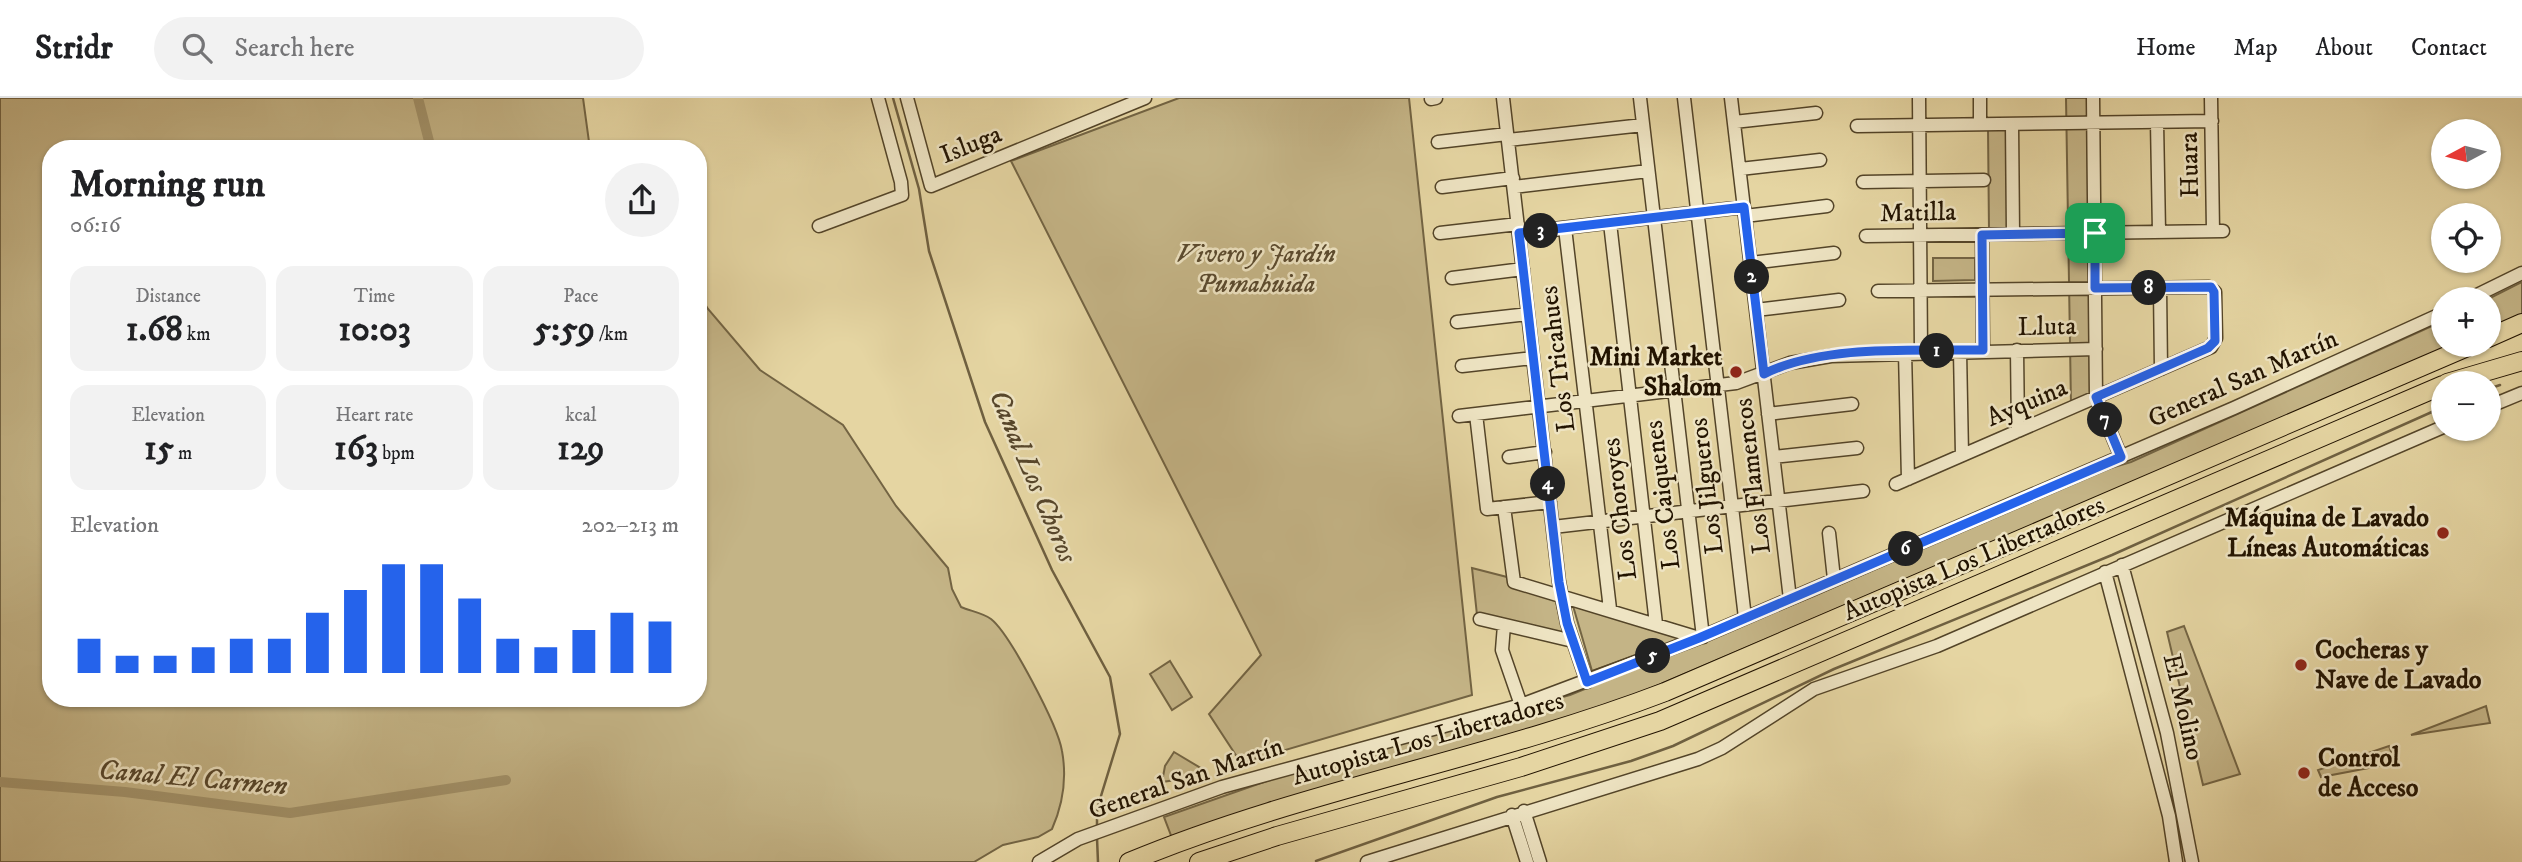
<!DOCTYPE html>
<html lang="en">
<head>
<meta charset="utf-8">
<style>
  :root { --surface:#fff; --page:#f2f2f2; --text:#202124; --muted:#757577; --line:#e0e0e0; --accent:#2563eb }
  body { margin:0; font-family:"IM FELL DW Pica",serif; background:var(--page); color:var(--text); height:100vh; display:flex; flex-direction:column; font-size:26px; white-space:nowrap }
  * { box-sizing:border-box; margin:0 }
  p { font-size:23px; color:var(--muted) }
  .icon { flex:none; width:38px; height:38px; fill:none; stroke:currentColor; stroke-width:2; stroke-linecap:round; stroke-linejoin:round }
  .map { position:relative; flex:1; overflow:hidden }
  .panel { position:absolute; left:42px; top:42px; width:665px; height:567px; display:flex; flex-direction:column; background:var(--surface); border-radius:28px; box-shadow:0 2px 5px #0004 }
  .panel>* { flex:none }
  .needle { width:46px; rotate:263deg }
  .tools { position:absolute; left:2431px; top:21px; display:grid; gap:14px }
  .tools a { display:grid; place-items:center; width:70px; height:70px; border-radius:50%; background:var(--surface); box-shadow:0 2px 5px #0004; font-size:35px }
  .pin { position:absolute; display:grid; place-items:center; width:60px; height:60px; color:#fff; margin:-30px; border-radius:14px; box-shadow:0 4px 10px #0006 }
  .km { position:absolute; width:35px; height:35px; margin:-18px; border-radius:50%; background:#222; color:#fff; font-size:19px; line-height:35px; text-align:center }
  .round { display:grid; place-items:center; flex:none; width:74px; height:74px; border-radius:37px; background:var(--page) }
  .summary { display:flex; align-items:center; justify-content:space-between; height:119px; padding:0 28px }
  h1 { font-size:38px; font-weight:700; line-height:52px }
  .metrics { display:grid; grid-template-columns:repeat(3,1fr); gap:10px; height:119px; padding:7px 28px }
  .metrics div { display:grid; align-content:center; border-radius:18px; background:var(--page); text-align:center }
  .metrics b { font-size:35px; font-weight:700 }
  .metrics small { font-size:19px; font-weight:400 }
  .metrics p { font-size:19px }
  .chart { height:196px; padding:14px 28px }
  .chart p { display:flex; justify-content:space-between }
  .chart svg { width:100%; height:126px; margin-top:7px; stroke:var(--accent); stroke-width:6 }
  header { display:flex; align-items:center; gap:42px; box-sizing:border-box; height:98px; padding:0 35px; background:var(--surface); border-bottom:2px solid var(--line) }
  header strong { font-size:33px }
  nav { display:flex; gap:38px; margin-inline-start:auto; font-size:24px }
  .search { width:490px; height:63px; background:var(--page); display:flex; align-items:center; gap:18px; box-sizing:border-box; padding:0 24px; border-radius:38px; color:var(--muted); font-size:26px }
  .map>svg:first-child { display:block }
</style>
</head>
<body>
<header>
<strong>Stridr</strong>
<div class="search"><svg class="icon" aria-label="search" viewBox="0 0 24 24"><circle cx="10" cy="10" r="6"/><path d="M15 15l6 6"/></svg>Search here</div>
<nav><a>Home</a><a>Map</a><a>About</a><a>Contact</a></nav>
</header>
<div class="map">
<svg width="2522" height="764" viewBox="0 0 2522 764">
  <rect width="100%" height="100%" fill="#e5d5a2"/>
  <filter id="stains"><feTurbulence type="fractalNoise" baseFrequency=".00286" numOctaves="4"/><feColorMatrix values="0 0 0 0 .2 0 0 0 0 .09 0 0 0 0 .02 0 0 0 .5 -.17"/></filter>
  <radialGradient id="worn" r=".72"><stop offset=".6" stop-color="#630" stop-opacity="0"/><stop offset="1" stop-color="#630" stop-opacity=".3"/></radialGradient>
  <path fill="#c4b486" stroke="#736443" stroke-width="2" d="M0,0H583L590,51H51V600H698V195L708,211L760,272L843,327L896,408L948,470L952,491L961,509C970,513 983,515 991,521C1010,536 1058,628 1062,653C1067,680 1063,706 1052,731L1038,739L1003,747L974,764H0Z
    M1179,0H1409L1472,597L1241,665L1209,616L1261,557L1011,63Z
    M2066,0H2087L2090,298L2071,307Z
    M1988,30H2011L2012,133H1989Z
    M1933,160H1975V182L1933,183Z
    M2522,184V217L2489,232L2488,201Z
    M2443,223V247H2453L1600,612L1172,740L1164,719L1301,671L1570,597L1814,498L2094,375L2131,364Z
    M1472,470L1507,479L1555,500L1564,537L1477,517Z
    M1571,501L1684,540L1592,573Z
    M2184,528L2240,676L2203,687L2167,534Z
    M1170,563L1192,599L1172,612L1150,576Z
    M2486,608L2490,625L2411,637Z
    M2389,648L2395,665L2321,679L2318,672Z
    M1174,654L1204,672L1202,678L1162,684L1165,668Z"/>
  <g fill="none" stroke-linecap="round" stroke-linejoin="round">
    <path stroke="#6f6040" stroke-width="2.5" d="M893,0L919,91L929,153L985,324L1052,472L1110,579L1120,636L1097,711V730
      M2488,291L2500,287
      M1097,740L1098,764
      M1316,763L1497,699L1631,663L1673,648L1834,571L2112,457L2443,309"/>
    <path stroke="#a3936b" stroke-width="10" d="M418,0L431,51
      M0,684L125,694L290,715L506,682"/>
    <defs>
      <path id="minor" d="M907,0L931,88L1145,0
        M1503,0L1559,484L1567,525L1587,584
        M1640,0L1703,539
        M1684,0L1745,520
        M1731,0L1790,501
        M1919,0L1921,253
        M1980,0V26
        M2093,0L2096,299L2121,359
        M2211,0L2213,133
        M1431,1L1436,0
        M1734,24L1816,15
        M2157,24L2159,134
        M2012,26L2013,136
        M1857,28L2212,23
        M1508,42L1643,27
        M1438,44L1507,36
        M1740,71L1820,62
        M1863,84L1984,82
        M1442,89L1513,80
        M1514,89L1648,73
        M1745,118L1827,108
        M1610,125L1656,526
        M819,128L902,97L901,84L878,0
        M1565,130L1610,511
        M1440,135L1518,126
        M1519,135L1744,109
        M1982,137L1983,252
        M1866,138L2223,133
        M1751,165L1834,155
        M1452,180L1523,171
        M2160,190L2161,271
        M1878,193L2209,189L2215,194L2216,240L2211,249L1896,386
        M2469,201L2522,175
        M1756,212L1839,202
        M1457,224L1528,216
        M2017,252L2018,333
        M1960,253L1962,357
        M1905,254L1908,381
        M1462,268L1533,260
        M2488,309L2522,295
        M1476,316L1487,411L1550,404
        M1768,316L1852,306
        M1459,318L1736,285L1790,265L1831,258L2096,251
        M1509,359L1545,354
        M1774,359L1857,350
        M1504,409L1514,484L1699,540
        M1553,429L1863,393
        M1829,435L1834,481
        M2122,467L2167,635L2192,764
        M2105,474L2169,718L2176,764
        M1480,521L1573,543
        M1504,527L1502,552L1521,607
        M1524,713L1540,764
        M1512,717L1527,764
        M1039,764L1078,741L1222,689L1521,607L1699,540L2234,310L2443,215
        M1367,764L1698,661L1722,650L1814,591L1937,548L2443,329"/>
      <path id="highway" d="M2488,240L2522,225
        M2447,285L2522,263
        M1129,764C1302,692 1490,661 1665,594L2472,247
        M1199,764L1277,738L1521,669L1660,623L2443,287"/>
    </defs>
    <use href="#minor" stroke="#534428" stroke-width="15"/>
    <use href="#highway" stroke="#221300" stroke-width="20"/>
    <use href="#minor" stroke="#eee4c3" stroke-width="12"/>
    <use href="#highway" stroke="#e5d5a2" stroke-width="18"/>
  </g>
  <g fill="none" stroke-linecap="round" stroke-linejoin="round">
    <defs>
      <path id="route" d="M1744,109L1764,276C1823,246 1917,253 1983,252L1982,137L2095,135V190L2211,189L2214,194L2215,243L2208,250L2096,299L2121,359L1699,540L1587,584L1567,525L1559,484L1519,135Z"/>
    </defs>
    <use href="#route" stroke="#fff" stroke-width="14"/>
    <use href="#route" stroke="#2563eb" stroke-width="9"/>
  </g>
  <g fill="#8f2418" stroke="#eee4c3" stroke-width="2.5">
    <circle cx="1736" cy="274" r="7"/>
    <circle cx="2443" cy="435" r="7"/>
    <circle cx="2301" cy="567" r="7"/>
    <circle cx="2304" cy="675" r="7"/>
  </g>
  <g text-anchor="middle" dominant-baseline="central" stroke-width="5" stroke-linejoin="round" paint-order="stroke">
    <g font-size="26" fill="#221300" stroke="#eee4c3">
      <text transform="translate(971 47) rotate(-22)">Isluga</text>
      <text transform="translate(2190 67) rotate(-91)">Huara</text>
      <text transform="translate(1918 115) rotate(-1)">Matilla</text>
      <text transform="translate(2047 229) rotate(-1)">Lluta</text>
      <text transform="translate(1558 261) rotate(-97)">Los Tricahues</text>
      <text transform="translate(2243 281) rotate(-24)">General San Martín</text>
      <text transform="translate(2027 305) rotate(-23)">Ayquina</text>
      <text transform="translate(1753 378) rotate(-97)">Los Flamencos</text>
      <text transform="translate(1707 388) rotate(-97)">Los Jilgueros</text>
      <text transform="translate(1663 397) rotate(-97)">Los Caiquenes</text>
      <text transform="translate(1620 411) rotate(-97)">Los Choroyes</text>
      <text transform="translate(1974 461) rotate(-23)">Autopista Los Libertadores</text>
      <text transform="translate(2183 609) rotate(77)">El Molino</text>
      <text transform="translate(1428 641) rotate(-16)">Autopista Los Libertadores</text>
      <text transform="translate(1186 681) rotate(-19)">General San Martín</text>
    </g>
    <g font-size="26" font-style="italic" fill="#5b4b2f" stroke="#eee4c3">
      <text x="1256" y="156">Vivero y Jardín<tspan x="1256" dy="30">Pumahuida</tspan></text>
    </g>
    <g font-size="26" font-weight="bold" fill="#221300" stroke="#eee4c3" text-anchor="end">
      <text x="1722" y="259">Mini Market<tspan x="1722" dy="30">Shalom</tspan></text>
      <text x="2429" y="420">Máquina de Lavado<tspan x="2429" dy="30">Líneas Automáticas</tspan></text>
      <text x="2315" y="552" text-anchor="start">Cocheras y<tspan x="2315" dy="30">Nave de Lavado</tspan></text>
      <text x="2318" y="660" text-anchor="start">Control<tspan x="2318" dy="30">de Acceso</tspan></text>
    </g>
    <g font-size="28" font-style="italic" fill="#56462b" stroke="#eee4c3">
      <text transform="translate(1033 378) rotate(67)">Canal Los Choros</text>
      <text transform="translate(193 680) rotate(5)">Canal El Carmen</text>
    </g>
  </g>
  <rect width="100%" height="100%" filter="url(#stains)"/>
  <rect width="100%" height="100%" fill="url(#worn)"/>
</svg>
<div class="tools">
<a><svg class="needle" viewBox="-14 -14 28 28"><path d="M0-13l5 13h-10z" fill="#e53935"/><path d="M0 13l5-13h-10z" fill="#757577"/></svg></a>
<a><svg class="icon" aria-label="locate" viewBox="0 0 24 24"><circle cx="12" cy="12" r="6"/><path d="M12 2v4M12 18v4M2 12h4M18 12h4"/></svg></a>
<a>+</a>
<a>−</a>
</div>
<div class="pin" style="left:2095px;top:135px;background:#1e9e55"><svg class="icon" aria-label="arrive" viewBox="0 0 24 24"><path d="M6 21V4h12l-3 4 3 4H6"/></svg></div>
<b class="km" style="left:1937px;top:253px">1</b>
<b class="km" style="left:1752px;top:179px">2</b>
<b class="km" style="left:1541px;top:133px">3</b>
<b class="km" style="left:1548px;top:386px">4</b>
<b class="km" style="left:1653px;top:558px">5</b>
<b class="km" style="left:1906px;top:451px">6</b>
<b class="km" style="left:2105px;top:322px">7</b>
<b class="km" style="left:2149px;top:190px">8</b>
<section class="panel">
<div class="summary"><div><h1>Morning run</h1><p>06:16</p></div><a class="round"><svg class="icon" aria-label="share" viewBox="0 0 24 24"><path d="M12 15V3M7 8l5-5 5 5M5 13v7h14v-7"/></svg></a></div>
<div class="metrics">
<div><p>Distance</p><b>1.68<small> km</small></b></div>
<div><p>Time</p><b>10:03</b></div>
<div><p>Pace</p><b>5:59<small> /km</small></b></div>
</div>
<div class="metrics">
<div><p>Elevation</p><b>15<small> m</small></b></div>
<div><p>Heart rate</p><b>163<small> bpm</small></b></div>
<div><p>kcal</p><b>129</b></div>
</div>
<div class="chart"><p><span>Elevation</span>202–213 m</p>
<svg viewBox="0 0 160 44" preserveAspectRatio="none"><path d="M5 44V32M15 44V38M25 44V38M35 44V35M45 44V32M55 44V32M65 44V23M75 44V15M85 44V6M95 44V6M105 44V18M115 44V32M125 44V35M135 44V29M145 44V23M155 44V26"/></svg>
</div>
</section>
</div>
</body>
</html>
